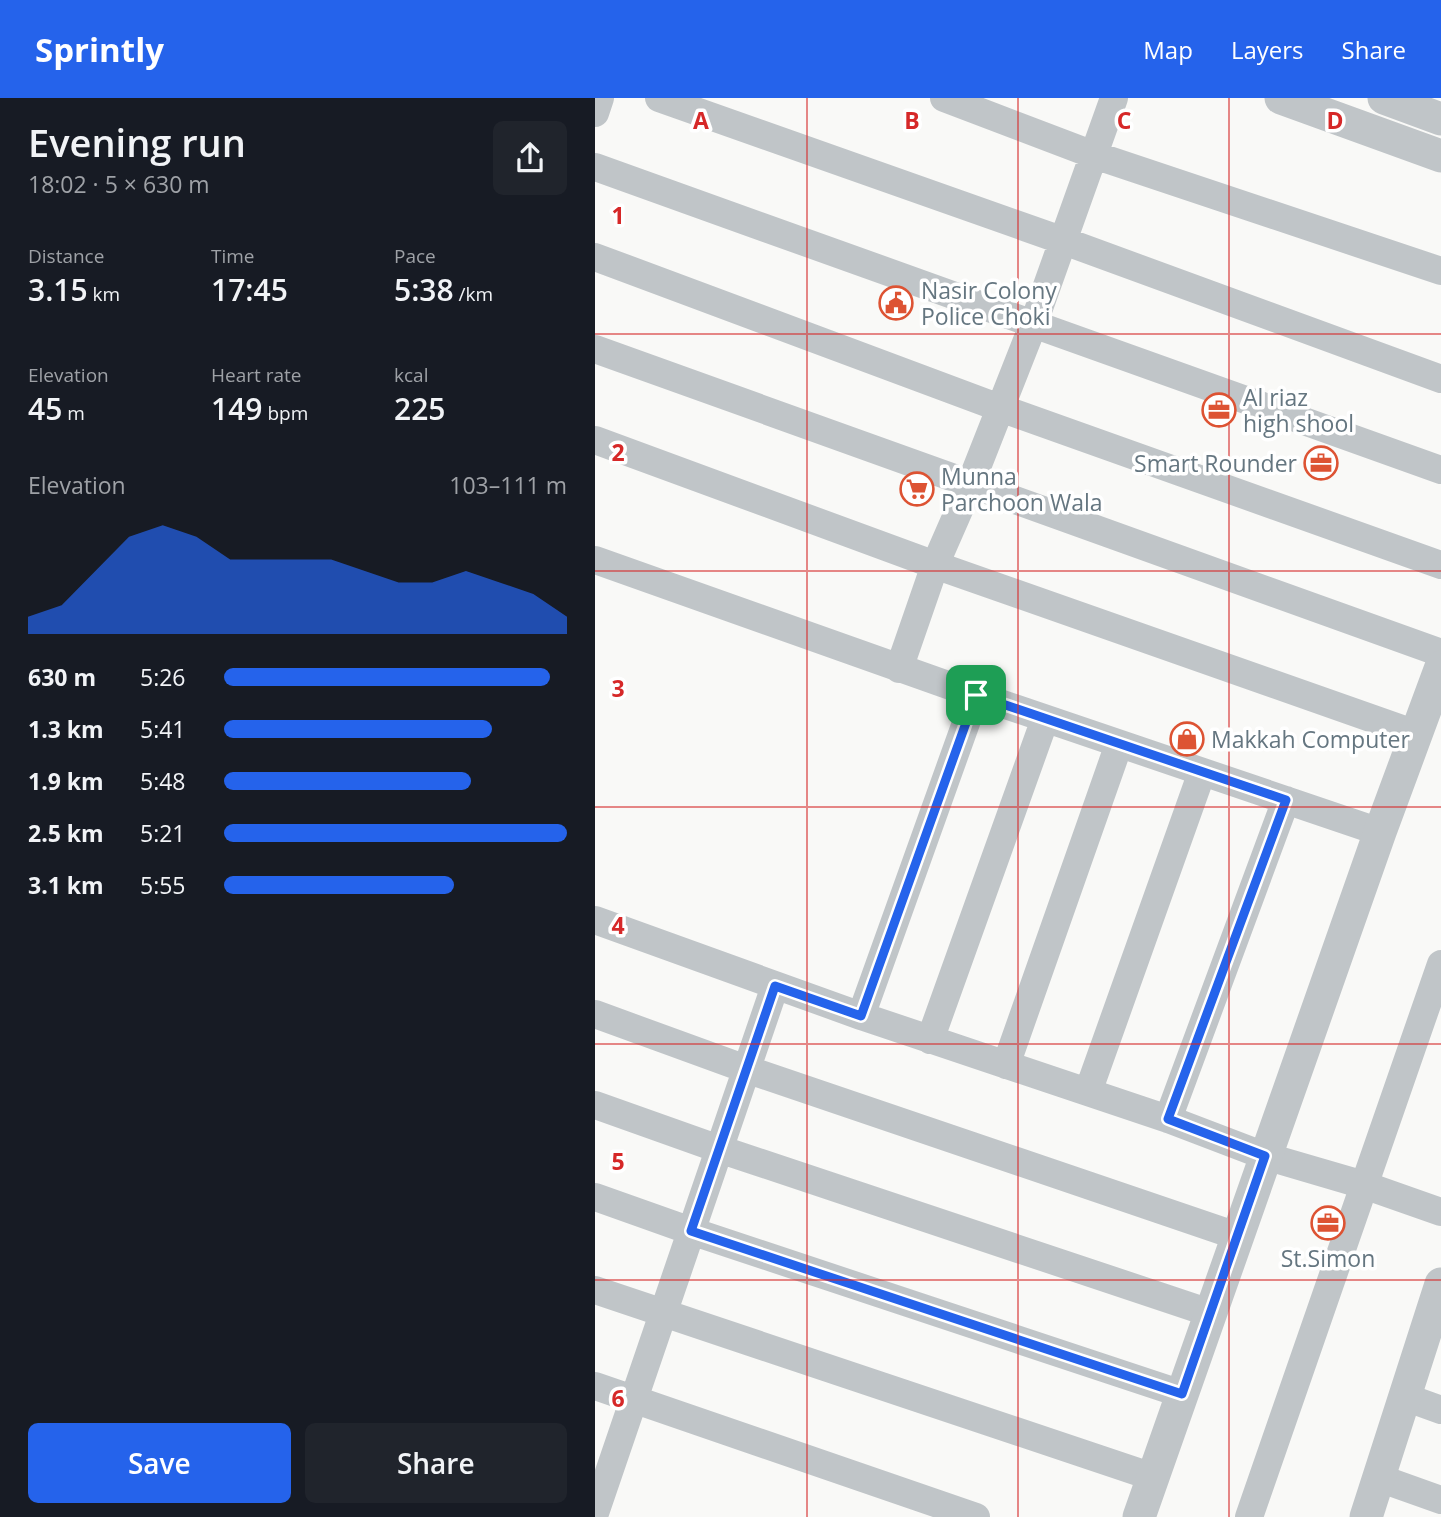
<!DOCTYPE html>
<html lang="en">
<head>
<meta charset="utf-8">
<style>
  :root { --surface:#171b24; --page:#20242c; --text:#f1f3f6; --muted:#9ea1a6; --accent:#2563eb }
  body { margin:0; font-family:"Open Sans",sans-serif; background:var(--page); color:var(--text); height:100vh; display:flex; flex-direction:column; font-size:26px; white-space:nowrap }
  * { box-sizing:border-box; margin:0 }
  p { font-size:23px; color:var(--muted) }
  .icon { flex:none; width:38px; height:38px; fill:none; stroke:currentColor; stroke-width:2; stroke-linecap:round; stroke-linejoin:round }
  .map { position:relative; flex:1; overflow:hidden }
  .side { display:flex; flex-direction:column; background:var(--surface); width:595px }
  .side>* { flex:none }
  .pin { position:absolute; display:grid; place-items:center; width:60px; height:60px; color:#fff; margin:-30px; border-radius:14px; box-shadow:0 4px 10px #0006 }
  .round { display:grid; place-items:center; flex:none; width:74px; height:74px; border-radius:10px; background:var(--page) }
  .headline { display:flex; align-items:center; justify-content:space-between; height:119px; padding:0 28px }
  h1 { font-size:38px; font-weight:600; line-height:52px }
  .metrics { display:grid; grid-template-columns:repeat(3,1fr); gap:10px; height:119px; padding:7px 28px }
  .metrics div { display:grid; align-content:center }
  .metrics b { font-size:30px; font-weight:600 }
  .metrics small { font-size:19px; font-weight:400 }
  .metrics p { font-size:19px }
  .chart { height:196px; padding:14px 28px }
  .chart p { display:flex; justify-content:space-between }
  .chart svg { width:100%; height:126px; margin-top:7px; fill:var(--accent); opacity:.7 }
  .action { display:flex; gap:14px; margin-top:auto; padding:14px 28px }
  .action a { flex:1; height:80px; border-radius:10px; background:var(--accent); color:#fff; font-size:28px; font-weight:600; line-height:80px; text-align:center }
  .action a+a { background:var(--page); color:var(--text) }
  ul { padding:0 28px; list-style:none; font-size:23px }
  li { display:grid; grid-template-columns:112px 84px 1fr; align-items:center; height:52px }
  li i { height:18px; border-radius:9px; background:var(--accent) }
  header { display:flex; align-items:center; gap:42px; box-sizing:border-box; height:98px; padding:0 35px; background:var(--accent); color:#fff }
  header strong { font-size:33px }
  nav { display:flex; gap:38px; margin-inline-start:auto; font-size:24px }
  main { display:flex; flex:1; min-height:0 }
  .map>svg:first-child { display:block }
</style>
</head>
<body>
<header>
<strong>Sprintly</strong>
<nav><a>Map</a><a>Layers</a><a>Share</a></nav>
</header>
<main>
<section class="side">
<div class="headline"><div><h1>Evening run</h1><p>18:02 · 5 × 630 m</p></div><a class="round"><svg class="icon" aria-label="share" viewBox="0 0 24 24"><path d="M12 15V3M7 8l5-5 5 5M5 13v7h14v-7"/></svg></a></div>
<div class="metrics">
<div><p>Distance</p><b>3.15<small> km</small></b></div>
<div><p>Time</p><b>17:45</b></div>
<div><p>Pace</p><b>5:38<small> /km</small></b></div>
</div>
<div class="metrics">
<div><p>Elevation</p><b>45<small> m</small></b></div>
<div><p>Heart rate</p><b>149<small> bpm</small></b></div>
<div><p>kcal</p><b>225</b></div>
</div>
<div class="chart"><p><span>Elevation</span>103–111 m</p>
<svg viewBox="0 0 160 44" preserveAspectRatio="none"><path d="M0 44V38L10 34L20 22L30 10L40 6L50 10L60 18L70 18L80 18L90 18L100 22L110 26L120 26L130 22L140 26L150 30L160 38V44z"/></svg>
</div>
<ul>
<li><b>630 m</b>5:26<i style="width:95%"></i></li>
<li><b>1.3 km</b>5:41<i style="width:78%"></i></li>
<li><b>1.9 km</b>5:48<i style="width:72%"></i></li>
<li><b>2.5 km</b>5:21<i style="width:100%"></i></li>
<li><b>3.1 km</b>5:55<i style="width:67%"></i></li>
</ul>
<div class="action"><a>Save</a><a>Share</a></div>
</section>
<div class="map">
<svg width="846" height="1419" viewBox="0 0 846 1419">
  <rect width="100%" height="100%" fill="#f9f9f7"/>
  <g fill="none" stroke-linecap="round" stroke-linejoin="round">
    <path stroke="#c0c5c8" stroke-width="28" d="M64,0L469,143L846,281
      M349,0L499,57L846,173
      M0,15L5,0
      M0,69L846,372
      M0,159L405,310L846,467
      M0,251L846,555
      M0,342L340,467L821,636
      M0,462L381,597L785,734
      M304,571L340,467L375,387L438,227L519,0
      M0,822L266,918L573,1021L670,1058L769,1087L846,1114
      M0,916L151,971L642,1138
      M266,918L381,597
      M335,942L450,621
      M411,967L524,646
      M493,994L607,674
      M0,1007L124,1051L615,1215
      M573,1021L691,702
      M0,1099L96,1133L587,1296
      M0,1192L558,1379
      M0,1288L381,1419
      M810,1299L846,1312
      M784,1380L846,1402
      M0,1415L180,888
      M654,1419L846,866"/>
    <path stroke="#c0c5c8" stroke-width="33" d="M686,0L846,58
      M789,0L846,21
      M544,1419L785,734L846,569
      M771,1419L846,1186"/>
  </g>
  <g fill="none" stroke-linecap="round" stroke-linejoin="round">
    <defs>
      <path id="route" d="M381,597L691,702L573,1021L670,1058L587,1296L96,1133L180,888L266,918Z"/>
    </defs>
    <use href="#route" stroke="#fff" stroke-width="14"/>
    <use href="#route" stroke="#2563eb" stroke-width="9"/>
  </g>
  <path fill="none" stroke="#d62828" stroke-width="2" stroke-opacity="0.55" d="M212,0V1419M423,0V1419M634,0V1419M0,236H846M0,473H846M0,709H846M0,946H846M0,1182H846"/>
  <defs>
    <symbol id="civic-ring" viewBox="-11 -11 22 22"><circle r="9.5" fill="#fff" stroke="#dd5333" stroke-width="1.5"/><path d="M-.6-6.5H3V-4.5H.6V-3L4-1V1h2V6H-6V1h2V-1L-.6-3ZM-1.2 2.5V6h2.4V2.5Z" fill="#dd5333"/></symbol>
    <symbol id="office-ring" viewBox="-11 -11 22 22"><circle r="9.5" fill="#fff" stroke="#dd5333" stroke-width="1.5"/><path d="M-6-3h4V-5.5h4V-3h4V5H-6ZM-1-4.5V-3h2v-1.5ZM-6 0V1H6V0Z" fill="#dd5333"/></symbol>
    <symbol id="supermarket-ring" viewBox="-11 -11 22 22"><circle r="9.5" fill="#fff" stroke="#dd5333" stroke-width="1.5"/><path d="M-6-5.5h2.5l.6 2H6L4.5 2H-2.5L-4.4-4H-6ZM-1.5 3.2a1.3 1.3 0 1 0 .1 0ZM3 3.2a1.3 1.3 0 1 0 .1 0Z" fill="#dd5333"/></symbol>
    <symbol id="shop-ring" viewBox="-11 -11 22 22"><circle r="9.5" fill="#fff" stroke="#dd5333" stroke-width="1.5"/><path d="M-5-2.5h2.3a2.7 3.5 0 0 1 5.4 0H5L5.5 6h-11ZM-1.5-2.5h3a1.5 2.3 0 0 0-3 0Z" fill="#dd5333"/></symbol>
  </defs>
  <g fill-rule="evenodd">
    <use href="#civic-ring" x="282" y="186" width="38" height="38"/>
    <use href="#office-ring" x="605" y="293" width="38" height="38"/>
    <use href="#office-ring" x="707" y="346" width="38" height="38"/>
    <use href="#supermarket-ring" x="303" y="372" width="38" height="38"/>
    <use href="#shop-ring" x="573" y="622" width="38" height="38"/>
    <use href="#office-ring" x="714" y="1106" width="38" height="38"/>
  </g>
  <g text-anchor="middle" dominant-baseline="central" stroke-width="7" stroke-linejoin="round" paint-order="stroke">
    <g font-size="23" fill="#657680" stroke="#fff" text-anchor="start">
      <text x="326" y="192">Nasir Colony<tspan x="326" dy="26">Police Choki</tspan></text>
      <text x="648" y="299">Al riaz<tspan x="648" dy="26">high shool</tspan></text>
      <text x="702" y="365" text-anchor="end">Smart Rounder</text>
      <text x="346" y="378">Munna<tspan x="346" dy="26">Parchoon Wala</tspan></text>
      <text x="616" y="641">Makkah Computer</text>
      <text x="733" y="1160" text-anchor="middle">St.Simon</text>
    </g>
  </g>
  <g font-size="23" text-anchor="middle" font-weight="bold" fill="#d62828" stroke="#fff" stroke-width="7" stroke-linejoin="round" paint-order="stroke">
    <text x="106" y="31">A</text>
    <text x="317" y="31">B</text>
    <text x="529" y="31">C</text>
    <text x="740" y="31">D</text>
    <text x="23" y="126">1</text>
    <text x="23" y="363">2</text>
    <text x="23" y="599">3</text>
    <text x="23" y="836">4</text>
    <text x="23" y="1072">5</text>
    <text x="23" y="1309">6</text>
  </g>
</svg>
<div class="pin" style="left:381px;top:597px;background:#1e9e55"><svg class="icon" aria-label="arrive" viewBox="0 0 24 24"><path d="M6 21V4h12l-3 4 3 4H6"/></svg></div>
</div>
</main>
</body>
</html>
